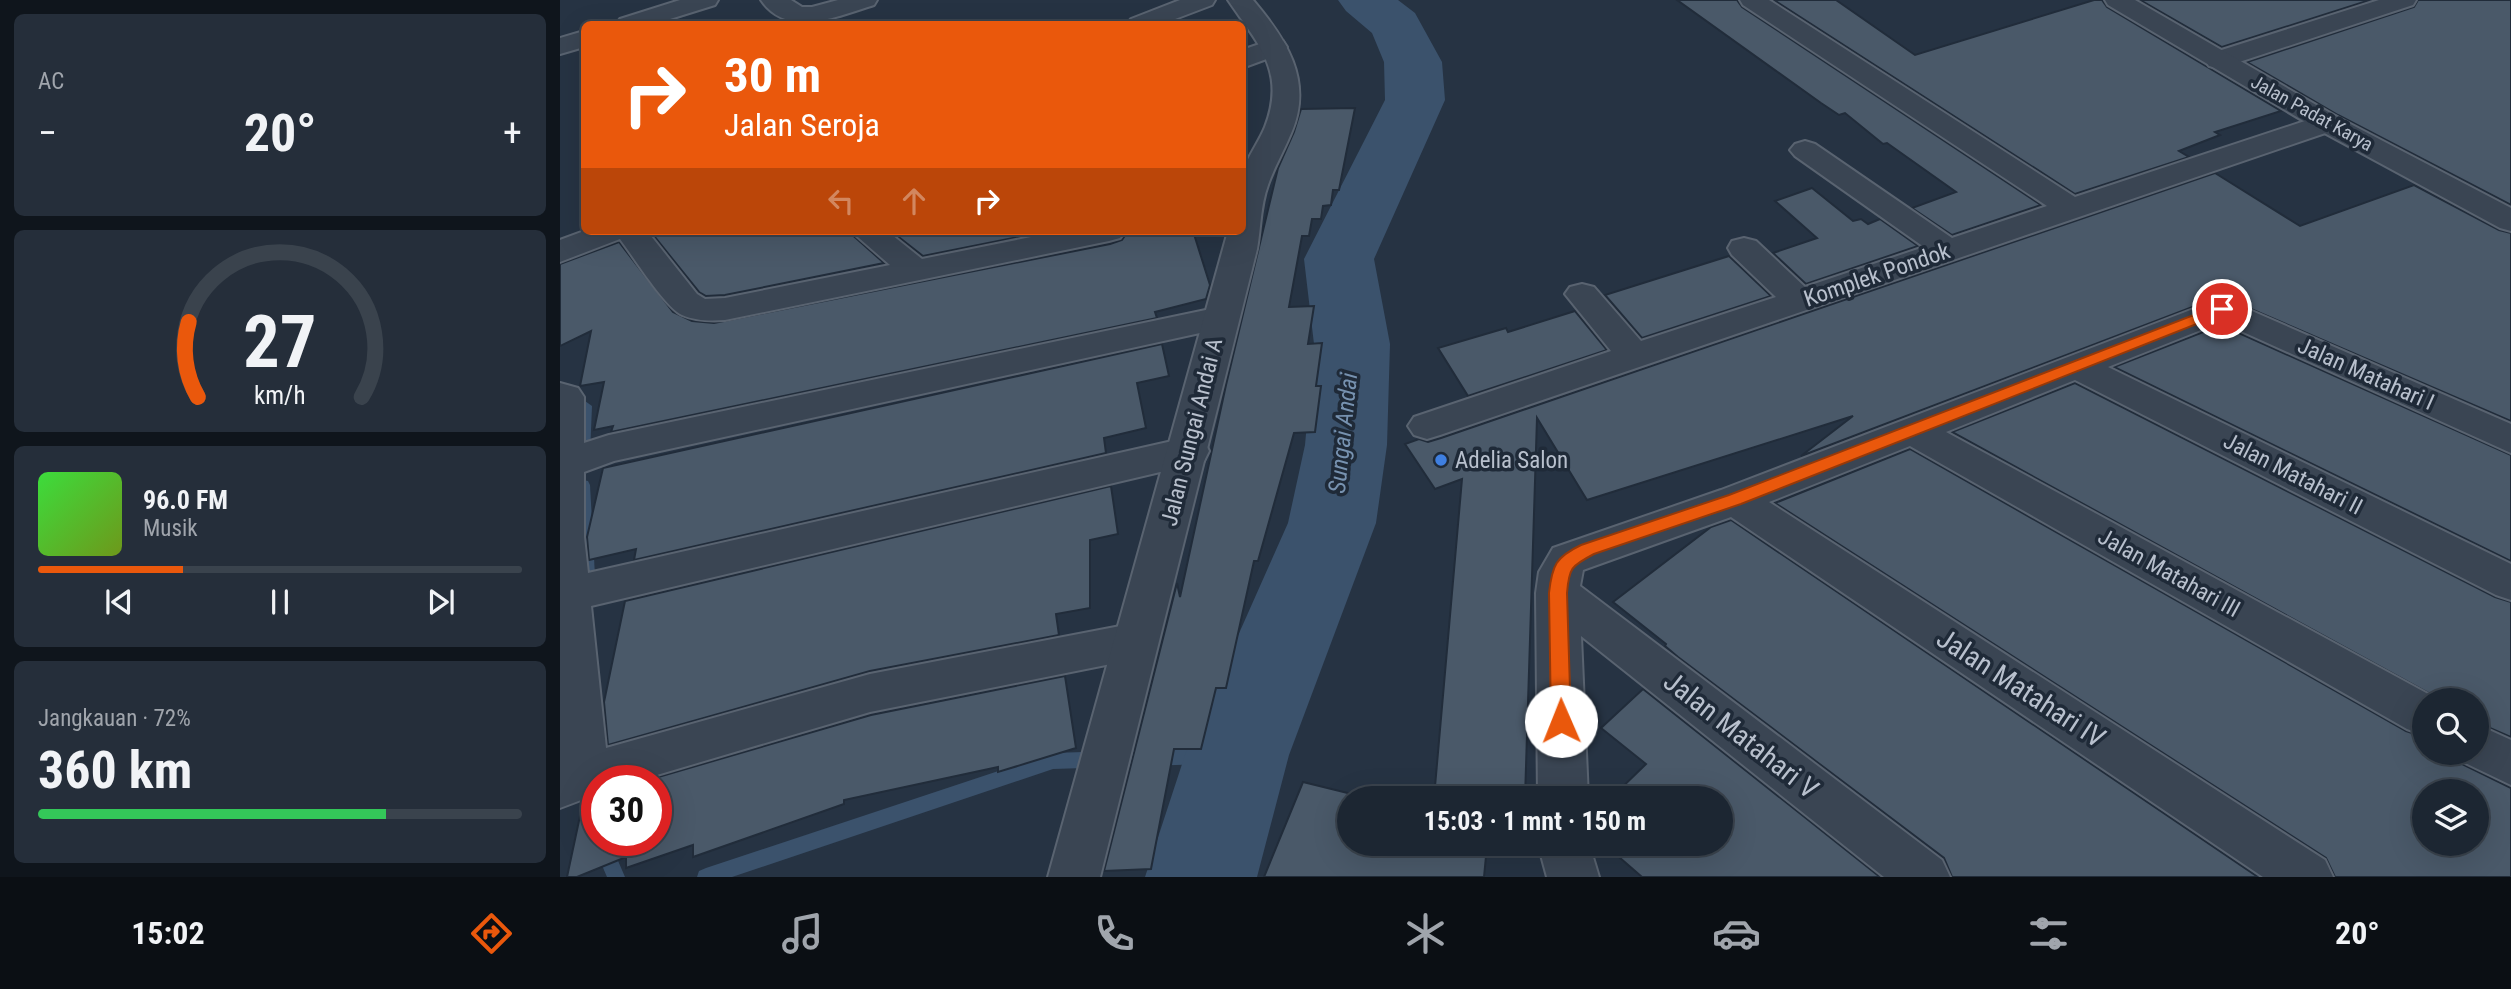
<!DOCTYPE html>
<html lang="id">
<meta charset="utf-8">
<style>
:root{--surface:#1c2632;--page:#252e3a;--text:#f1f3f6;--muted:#a0a5ac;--line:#3a434d;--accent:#ea580c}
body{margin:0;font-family:"Roboto Condensed",sans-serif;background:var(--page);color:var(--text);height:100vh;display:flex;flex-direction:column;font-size:26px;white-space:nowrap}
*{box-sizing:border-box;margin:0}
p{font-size:23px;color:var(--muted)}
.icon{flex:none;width:38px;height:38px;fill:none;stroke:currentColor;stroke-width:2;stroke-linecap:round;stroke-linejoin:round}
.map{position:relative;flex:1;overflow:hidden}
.panel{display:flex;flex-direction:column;gap:14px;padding:14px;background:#0f151c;width:560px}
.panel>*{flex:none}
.guide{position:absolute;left:21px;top:21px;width:665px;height:214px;border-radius:10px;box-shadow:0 7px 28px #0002,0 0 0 2px var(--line);background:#ea580c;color:#fff;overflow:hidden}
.tools{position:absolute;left:1852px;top:688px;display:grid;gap:14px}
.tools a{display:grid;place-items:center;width:77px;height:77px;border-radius:50%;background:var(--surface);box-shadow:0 7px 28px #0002,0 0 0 2px var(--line);font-size:35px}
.speed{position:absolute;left:21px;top:765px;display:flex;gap:14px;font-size:35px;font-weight:700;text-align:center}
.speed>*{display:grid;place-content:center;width:91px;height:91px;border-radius:50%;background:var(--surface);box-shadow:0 7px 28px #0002,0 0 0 2px var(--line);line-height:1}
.speed .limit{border:10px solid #d22;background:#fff;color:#111}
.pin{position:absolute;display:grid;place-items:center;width:60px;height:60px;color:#fff;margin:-30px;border:4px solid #fff;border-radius:50%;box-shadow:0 2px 7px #0007}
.me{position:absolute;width:77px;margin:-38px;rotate:359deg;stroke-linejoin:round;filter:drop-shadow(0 0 5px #0008)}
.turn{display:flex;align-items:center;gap:24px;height:147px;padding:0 28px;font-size:32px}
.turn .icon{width:91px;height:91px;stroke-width:2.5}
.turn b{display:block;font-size:49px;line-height:60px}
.lanes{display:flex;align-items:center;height:66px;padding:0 28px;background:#0003;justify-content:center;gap:35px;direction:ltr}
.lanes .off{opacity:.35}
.big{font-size:52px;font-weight:700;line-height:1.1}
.panel .widget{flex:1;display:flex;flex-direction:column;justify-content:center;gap:10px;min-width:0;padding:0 24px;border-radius:10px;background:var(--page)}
.panel .dial{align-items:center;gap:0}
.dial svg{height:182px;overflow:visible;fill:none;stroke:var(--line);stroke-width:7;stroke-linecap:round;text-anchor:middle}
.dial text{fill:var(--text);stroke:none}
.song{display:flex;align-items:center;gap:21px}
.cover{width:84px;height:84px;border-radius:10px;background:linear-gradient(135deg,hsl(120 70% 55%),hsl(80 70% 35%))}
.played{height:7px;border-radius:4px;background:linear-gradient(90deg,var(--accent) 30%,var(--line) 30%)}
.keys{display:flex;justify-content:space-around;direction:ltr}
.heat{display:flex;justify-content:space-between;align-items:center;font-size:38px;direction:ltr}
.charge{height:10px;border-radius:5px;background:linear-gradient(90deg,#34c759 72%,var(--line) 0)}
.trip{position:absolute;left:777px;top:786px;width:396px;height:70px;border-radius:35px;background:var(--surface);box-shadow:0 7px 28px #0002,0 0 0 2px var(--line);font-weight:700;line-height:70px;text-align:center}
.menu{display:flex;height:112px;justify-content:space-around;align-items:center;background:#0b0f14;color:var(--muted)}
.menu .icon{width:49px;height:49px}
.menu .current{color:var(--accent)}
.menu b{font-size:32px;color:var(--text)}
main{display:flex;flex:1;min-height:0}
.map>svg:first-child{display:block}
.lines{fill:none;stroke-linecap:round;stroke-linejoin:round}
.stream{fill:#3b526c;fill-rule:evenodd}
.river{fill:#3b526c;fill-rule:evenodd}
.building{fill:#4a5969;stroke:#212c3a;stroke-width:2;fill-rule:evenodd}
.minor-casing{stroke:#596370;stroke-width:4}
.tertiary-casing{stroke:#596370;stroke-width:4}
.minor{fill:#3a4553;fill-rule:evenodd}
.tertiary{fill:#3a4553;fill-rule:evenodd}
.route{fill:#ea580c;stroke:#983908;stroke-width:2}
.shop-dot{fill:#3f7fe0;stroke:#1f2a38;stroke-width:2.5}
.labels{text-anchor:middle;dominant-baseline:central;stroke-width:7;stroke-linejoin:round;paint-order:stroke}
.far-street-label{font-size:19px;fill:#b8c0cd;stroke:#1f2a38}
.street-label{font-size:23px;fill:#b8c0cd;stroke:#1f2a38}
.poi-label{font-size:23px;fill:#b8c0cd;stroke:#1f2a38;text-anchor:start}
.water-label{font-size:24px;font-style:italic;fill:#7792b0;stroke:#1f2a38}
.near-street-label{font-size:28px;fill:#b8c0cd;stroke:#1f2a38}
</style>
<main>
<section class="panel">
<div class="widget"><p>AC</p>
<div class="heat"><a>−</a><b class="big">20°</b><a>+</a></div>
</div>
<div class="widget dial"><svg viewBox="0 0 100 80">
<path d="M14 69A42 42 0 1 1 86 69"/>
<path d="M14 69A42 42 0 0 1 10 36" stroke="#ea580c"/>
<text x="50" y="56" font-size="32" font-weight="700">27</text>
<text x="50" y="72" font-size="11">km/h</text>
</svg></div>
<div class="widget">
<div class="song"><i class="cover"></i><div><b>96.0 FM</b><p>Musik</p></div></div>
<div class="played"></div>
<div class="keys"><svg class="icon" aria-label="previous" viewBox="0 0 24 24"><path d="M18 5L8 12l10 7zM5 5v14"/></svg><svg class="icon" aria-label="pause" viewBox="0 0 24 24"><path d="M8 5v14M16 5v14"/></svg><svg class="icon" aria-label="next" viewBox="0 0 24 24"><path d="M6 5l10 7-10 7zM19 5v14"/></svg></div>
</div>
<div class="widget"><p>Jangkauan · 72%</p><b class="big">360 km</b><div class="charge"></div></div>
</section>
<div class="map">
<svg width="1951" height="877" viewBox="0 0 1951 877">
<rect width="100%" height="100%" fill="#263343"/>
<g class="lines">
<!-- stream -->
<g class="stream">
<polygon points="25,401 32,406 30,454 23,459 16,454 18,406"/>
<polygon points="23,480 28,481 30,485 35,576 32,580 27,582 22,580 19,576 16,485 18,481"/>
<polygon points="677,747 683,750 686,755 683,760 677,763 493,769 172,877 137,877 139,871 146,868 493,753"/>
<polygon points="37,840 55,840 56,856 65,877 47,877 38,856"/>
</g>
<!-- river -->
<polygon class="river" points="778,0 838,0 855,13 882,62 885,100 814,259 830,344 827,445 816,523 729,755 697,877 585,877 625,755 728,523 745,445 754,344 744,259 825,100 824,62 812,33 786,11"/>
</g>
<!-- building -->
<g class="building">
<polygon points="1117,0 1177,0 1182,7 1481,205 1392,235 1352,208 1396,192 1327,143 1323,144 1285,113 1279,115 1261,103"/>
<polygon points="1214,0 1276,0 1355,55 1534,0 1542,0 1547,7 1721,111 1655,132 1660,135 1619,151 1629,157 1515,194"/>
<polygon points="1580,0 1810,0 1662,47"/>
<polygon points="1858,0 1951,0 1951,205 1778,115 1687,62 1854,7"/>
<polygon points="795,108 779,190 773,190 771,205 763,206 761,219 752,219 749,236 742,236 729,307 754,306 748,344 762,343 756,386 761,386 755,432 734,433 698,561 694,561 666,688 656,688 641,749 614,749 591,869 544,871 617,583 620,597 666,385 718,168 734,132 741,109"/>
<polygon points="1655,173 1740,226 1854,185 1939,230 1951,233 1951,421 1661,296 1241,456 1293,416 1027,500 977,418 965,798 874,798 902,479 875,489 845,444 859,439 868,442 881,438"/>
<polygon points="1252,188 1293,221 1301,219 1308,224 1320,219 1358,246 1246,284 1213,253 1257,238 1215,201"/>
<polygon points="90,231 288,231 324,263 165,295 146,296 139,292"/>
<polygon points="331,231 488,231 363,256"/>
<polygon points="568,231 633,231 650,285 646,299 595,312 597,318 51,432 53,426 34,430 44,382 20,386 31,331 0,346 0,264 59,242 113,312 132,321 154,323 550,244 562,240"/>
<polygon points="1169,256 1211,296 1082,338 1045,295"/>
<polygon points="1015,311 1047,350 908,396 878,348 946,328 948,332"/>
<polygon points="1661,325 1951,455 1951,561 1554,367"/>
<polygon points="602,344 609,376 577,383 586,428 544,438 546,453 74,560 76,549 29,560 27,537 43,468"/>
<polygon points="1515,383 1935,597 1951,602 1951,737 1916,722 1916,700 1881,700 1392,432"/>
<path d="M1350 449 1846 731 1864 737V752H1894L1898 762 1951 788V877H1775L1766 858 1215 503ZM1864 791H1916V844H1864Z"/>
<polygon points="551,486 558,534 530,540 530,608 496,614 499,635 310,671 48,745 44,702 65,601"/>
<polygon points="1171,520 1698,877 1392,877 1384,858 1118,657 1105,646 1106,644 1053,602 1151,527"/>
<polygon points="505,676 516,748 438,772 438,767 284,800 284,804 133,857 133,845 66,868 66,857 17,877 7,877 23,802 37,797 37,840 96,840 96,780 88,780 311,715"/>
<polygon points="1083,689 1320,877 1082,877 1044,844 1160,844 1160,798 1051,798 1086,764 1041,728"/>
<polygon points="743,782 808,798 789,798 789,844 964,844 964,847 927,846 924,877 704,877"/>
</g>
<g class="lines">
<defs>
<g id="minor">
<polygon points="120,0 158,0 155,5 94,24 56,24 60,19"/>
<path d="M201 0H231L242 7H252L278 0H317L314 5C279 16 227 39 201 0Z"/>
<polygon points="620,0 655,0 652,5 602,24 567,24 571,19"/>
<polygon points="1180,0 1209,0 1515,197 1757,117 1767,114 1777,117 1781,123 1777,129 880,435 867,439 854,435 848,426 854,417 1051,351 1005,294 1010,287 1022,284 1034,287 1081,341 1216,297 1172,255 1168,248 1172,241 1184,238 1196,241 1245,287 1364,247 1235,156 1230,150 1235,144 1245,141 1255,144 1392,238 1487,206 1183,5"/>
<polygon points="1819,0 1856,0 1853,5 1667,66 1658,68 1649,66 1645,60 1649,54"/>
<polygon points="24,31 24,47 0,54 0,38"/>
<polygon points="714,39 723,41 727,47 723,53 682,68 682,50"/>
<path d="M24 231H87L137 294 145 299 165 298 330 265 291 231H327L362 259 501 231H565L560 238 549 241 165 320C150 321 136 321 122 315 105 307 73 256 60 239L0 262V240Z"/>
<polygon points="1662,298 1951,424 1951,453 1661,322 1548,367 1951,564 1951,600 1936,595 1515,380 1386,432 1879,700 1864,700 1864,735 1847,729 1350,446 1209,502 1765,860 1773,877 1703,877 1171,517 1023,570 1020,586 1382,860 1390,877 1324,877 1021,636 1028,798 978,798 976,593 979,572 993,548 1161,490"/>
<polygon points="660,307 672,310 677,318 672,326 54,461 24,472 24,537 28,573 630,437 644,441 649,451 644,461 630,465 31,606 46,748 310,674 576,623 592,628 598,641 592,654 576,659 310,712 80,780 37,780 37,794 0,808 0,383 18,388 24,397 24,443 49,435"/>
<polygon points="1916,724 1951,740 1951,785 1899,760 1896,752 1916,752"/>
<polygon points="978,844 1029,844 1039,877 987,877"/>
</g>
<g id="tertiary">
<path d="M668 0H693C726 39 753 80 732 131 725 149 714 167 708 185 700 206 701 228 697 249L540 877H488L668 231H682C682 213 678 188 683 171 688 156 699 142 705 127 727 71 697 43 668 0Z"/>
<polygon points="1545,0 1575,0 1777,117 1951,208 1951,231 1940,228 1757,129 1548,5"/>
</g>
</defs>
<!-- minor casing -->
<use href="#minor" class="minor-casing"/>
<!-- tertiary casing -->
<use href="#tertiary" class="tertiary-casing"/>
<!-- minor -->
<use href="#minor" class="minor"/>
<!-- tertiary -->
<use href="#tertiary" class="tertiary"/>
</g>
<!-- route -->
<path class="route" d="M1662 304 1667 305V312L1181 504 1034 554C1011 566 1009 568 1007 593L1011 721 1008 727 1001 730 994 727 991 721 989 593C992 565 996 557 1021 545L1169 495Z"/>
<!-- markers -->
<circle class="shop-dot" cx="881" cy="460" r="7"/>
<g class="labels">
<!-- far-street labels -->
<g class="far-street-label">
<text transform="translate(1752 113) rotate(29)">Jalan Padat Karya</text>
</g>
<!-- street labels -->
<g class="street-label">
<text transform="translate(1317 275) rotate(-19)">Komplek Pondok</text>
<text transform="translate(1806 374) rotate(24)">Jalan Matahari I</text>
<text transform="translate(632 432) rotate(-76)">Jalan Sungai Andai A</text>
<text transform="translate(1733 474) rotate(27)">Jalan Matahari II</text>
<text transform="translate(1609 573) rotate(29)">Jalan Matahari III</text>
</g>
<!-- poi labels -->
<g class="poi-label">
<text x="895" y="460">Adelia Salon</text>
</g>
<!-- water labels -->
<g class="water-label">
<text transform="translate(783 433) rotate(-84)">Sungai Andai</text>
</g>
<!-- near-street labels -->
<g class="near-street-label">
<text transform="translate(1461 688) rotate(33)">Jalan Matahari IV</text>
<text transform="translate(1181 735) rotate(38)">Jalan Matahari V</text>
</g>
</g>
</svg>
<div class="tools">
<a><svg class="icon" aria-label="search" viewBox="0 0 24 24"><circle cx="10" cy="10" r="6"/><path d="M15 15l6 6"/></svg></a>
<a><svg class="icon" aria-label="layers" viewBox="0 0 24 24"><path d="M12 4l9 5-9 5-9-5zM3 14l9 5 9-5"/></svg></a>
</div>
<div class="speed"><div class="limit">30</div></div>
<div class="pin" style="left:1662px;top:309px;background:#d93025"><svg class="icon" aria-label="arrive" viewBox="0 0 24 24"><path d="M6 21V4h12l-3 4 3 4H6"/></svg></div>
<svg class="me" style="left:1001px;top:721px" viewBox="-20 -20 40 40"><circle r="19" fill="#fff"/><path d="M0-13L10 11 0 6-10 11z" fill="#ea580c"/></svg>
<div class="trip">15:03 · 1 mnt · 150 m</div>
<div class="guide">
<div class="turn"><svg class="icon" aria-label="right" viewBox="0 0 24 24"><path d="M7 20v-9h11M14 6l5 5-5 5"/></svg><div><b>30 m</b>Jalan Seroja</div></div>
<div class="lanes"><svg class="icon off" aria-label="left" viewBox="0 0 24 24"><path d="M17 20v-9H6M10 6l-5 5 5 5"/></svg><svg class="icon off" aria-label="ahead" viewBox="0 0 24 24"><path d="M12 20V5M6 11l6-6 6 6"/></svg><svg class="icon" aria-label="right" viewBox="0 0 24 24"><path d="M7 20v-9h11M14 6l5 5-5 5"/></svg></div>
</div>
</div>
</main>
<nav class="menu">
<b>15:02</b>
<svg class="icon current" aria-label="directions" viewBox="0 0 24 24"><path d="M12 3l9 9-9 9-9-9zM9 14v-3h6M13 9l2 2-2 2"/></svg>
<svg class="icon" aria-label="music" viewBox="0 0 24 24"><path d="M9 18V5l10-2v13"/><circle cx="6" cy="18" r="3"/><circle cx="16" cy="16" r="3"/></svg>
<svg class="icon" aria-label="phone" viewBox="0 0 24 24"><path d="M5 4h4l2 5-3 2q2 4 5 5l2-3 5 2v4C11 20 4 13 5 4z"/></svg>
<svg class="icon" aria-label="climate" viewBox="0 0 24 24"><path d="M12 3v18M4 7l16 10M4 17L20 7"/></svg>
<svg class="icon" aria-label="car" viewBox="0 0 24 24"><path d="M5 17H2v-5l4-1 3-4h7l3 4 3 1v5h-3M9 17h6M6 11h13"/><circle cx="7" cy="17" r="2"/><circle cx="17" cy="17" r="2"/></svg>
<svg class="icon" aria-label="filters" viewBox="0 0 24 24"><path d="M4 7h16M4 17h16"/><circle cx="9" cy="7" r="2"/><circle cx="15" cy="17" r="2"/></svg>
<b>20°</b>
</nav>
